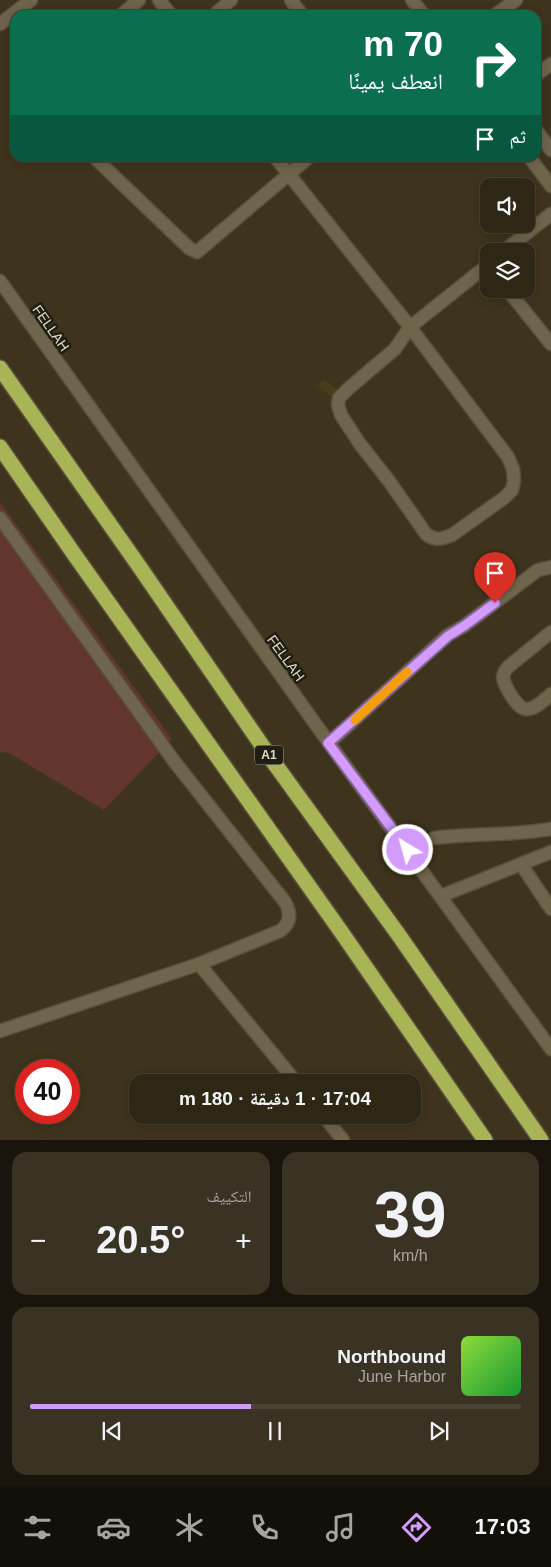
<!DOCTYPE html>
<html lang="ar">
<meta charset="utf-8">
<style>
:root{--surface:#2e2716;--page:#3a3323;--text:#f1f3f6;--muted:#a7a5a1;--line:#494435;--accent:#d39cfc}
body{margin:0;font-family:Helvetica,"Noto Naskh Arabic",sans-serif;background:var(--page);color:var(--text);direction:rtl;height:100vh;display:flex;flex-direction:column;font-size:19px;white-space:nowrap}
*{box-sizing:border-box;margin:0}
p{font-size:16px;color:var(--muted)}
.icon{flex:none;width:28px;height:28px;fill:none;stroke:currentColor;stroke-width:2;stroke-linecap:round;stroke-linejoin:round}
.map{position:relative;height:1140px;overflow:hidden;direction:ltr}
.side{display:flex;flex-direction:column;gap:12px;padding:12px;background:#19150c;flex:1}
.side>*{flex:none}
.banner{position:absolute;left:10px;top:10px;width:531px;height:152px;border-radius:15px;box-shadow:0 2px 12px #0003,0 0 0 1px var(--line);direction:rtl;background:#0b6e4f;color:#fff;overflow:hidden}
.tools{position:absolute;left:480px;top:178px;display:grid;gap:10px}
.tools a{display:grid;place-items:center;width:55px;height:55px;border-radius:10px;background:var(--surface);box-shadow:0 2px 12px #0003,0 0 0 1px var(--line);font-size:25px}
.speed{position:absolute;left:15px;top:1059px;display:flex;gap:10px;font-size:25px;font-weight:700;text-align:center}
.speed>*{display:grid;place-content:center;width:65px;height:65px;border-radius:50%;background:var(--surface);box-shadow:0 2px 12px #0003,0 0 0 1px var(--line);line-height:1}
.speed .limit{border:8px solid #d22;background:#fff;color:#111}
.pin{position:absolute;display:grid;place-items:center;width:42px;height:42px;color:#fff;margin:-51px -21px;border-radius:50% 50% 50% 0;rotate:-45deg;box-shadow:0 0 5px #0007}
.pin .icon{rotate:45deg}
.me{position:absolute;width:55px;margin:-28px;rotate:323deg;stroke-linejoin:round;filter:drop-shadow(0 0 4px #0008)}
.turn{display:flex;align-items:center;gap:18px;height:105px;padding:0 15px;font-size:22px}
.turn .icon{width:65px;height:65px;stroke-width:2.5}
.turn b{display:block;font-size:35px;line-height:42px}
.then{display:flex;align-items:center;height:48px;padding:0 15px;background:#0003;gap:10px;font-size:19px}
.big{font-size:38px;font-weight:800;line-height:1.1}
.side .tile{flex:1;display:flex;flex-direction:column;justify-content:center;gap:8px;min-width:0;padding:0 18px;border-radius:15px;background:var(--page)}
.side .dial{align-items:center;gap:0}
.dial b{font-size:65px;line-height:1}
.song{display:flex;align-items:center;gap:15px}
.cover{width:60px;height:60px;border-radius:8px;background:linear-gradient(135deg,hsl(90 70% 55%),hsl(130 70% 35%))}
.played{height:5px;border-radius:2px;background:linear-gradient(90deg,var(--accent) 45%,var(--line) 45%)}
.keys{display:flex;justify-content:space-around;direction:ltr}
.heat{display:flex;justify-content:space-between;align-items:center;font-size:28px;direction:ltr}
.side .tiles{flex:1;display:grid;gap:12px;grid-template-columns:1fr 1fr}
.tile:last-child{grid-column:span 2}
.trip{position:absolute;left:129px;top:1074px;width:292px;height:50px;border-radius:15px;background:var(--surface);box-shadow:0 2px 12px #0003,0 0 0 1px var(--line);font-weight:800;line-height:50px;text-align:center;direction:rtl}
.menu{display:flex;height:80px;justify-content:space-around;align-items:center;background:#121009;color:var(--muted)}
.menu .icon{width:35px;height:35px}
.menu .current{color:var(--accent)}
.menu b{font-size:22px;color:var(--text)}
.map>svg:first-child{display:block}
.built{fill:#483c1d}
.green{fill:#62362d}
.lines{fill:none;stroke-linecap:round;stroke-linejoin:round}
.minor-casing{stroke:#5a513d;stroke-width:15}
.highway-casing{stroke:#5a513d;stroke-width:18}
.minor{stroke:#6f654c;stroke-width:12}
.highway{stroke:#a8b456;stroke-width:15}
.route-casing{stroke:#8965a4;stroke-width:12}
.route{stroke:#d39cfc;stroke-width:9}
.slow{stroke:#f59e0b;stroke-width:9}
.labels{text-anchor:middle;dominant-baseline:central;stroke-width:5;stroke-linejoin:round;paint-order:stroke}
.shield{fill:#211d12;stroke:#a7a295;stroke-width:1}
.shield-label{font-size:12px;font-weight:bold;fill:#e1dbcd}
.street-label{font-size:14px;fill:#e1dbcd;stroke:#211d12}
</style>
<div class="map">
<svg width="551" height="1140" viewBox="0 0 551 1140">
<rect width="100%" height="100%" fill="#3e341d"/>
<!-- built -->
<polygon class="built" points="324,379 337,389 331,397 318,386"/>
<!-- green -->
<polygon class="green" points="0,502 172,739 104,810 9,753 0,752"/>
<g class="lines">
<defs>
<g id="minor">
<polyline points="159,0 171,15"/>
<polyline points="291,0 302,15"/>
<polyline points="412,0 424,15"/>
<polyline points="121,15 139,0"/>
<polyline points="214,15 231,0"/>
<polyline points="495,15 516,0"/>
<polyline points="0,24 31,0"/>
<polyline points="536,75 551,64"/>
<polyline points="536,130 551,150"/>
<polyline points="95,158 189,248 197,252 308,158"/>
<path d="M276 158 410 327 508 457 513 469 514 481 512 490 504 498 452 535C442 539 435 541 426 534L389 481 360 444 341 415 338 405 339 398 349 388 395 349 410 327 489 264"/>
<polyline points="530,158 551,186"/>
<polyline points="504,251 551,214"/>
<polyline points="0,281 329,743 551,1049"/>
<polyline points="507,289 551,344"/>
<path d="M0 518 174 761 285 902C291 913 291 923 280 931L199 964 0 1031"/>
<path d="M551 632 508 667 505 671 503 677C504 685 517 709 526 709 535 710 545 699 551 694"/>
<polyline points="329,743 448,635 464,626 538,570 551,567"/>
<path d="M434 838C473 833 512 836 551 829"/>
<polyline points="521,864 551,909"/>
<polyline points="441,896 551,852"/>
<polyline points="199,964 296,1082"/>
<polyline points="323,1115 343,1140"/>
</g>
<g id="highway">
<polyline points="0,368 139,566 272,760 398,934 541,1140"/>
<polyline points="0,447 74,554 342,933 485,1140"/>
</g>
</defs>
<!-- minor casing -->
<use href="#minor" class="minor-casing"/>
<!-- highway casing -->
<use href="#highway" class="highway-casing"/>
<!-- minor -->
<use href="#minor" class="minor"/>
<!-- highway -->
<use href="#highway" class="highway"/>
</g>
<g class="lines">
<defs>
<polyline id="route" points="408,850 328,743 448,636 464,626 495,603"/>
</defs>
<!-- route casing -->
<use href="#route" class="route-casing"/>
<!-- route -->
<use href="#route" class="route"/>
<!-- slow -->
<polyline class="slow" points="355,720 407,672"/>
</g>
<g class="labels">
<!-- shield labels -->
<rect class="shield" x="255" y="745.5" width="28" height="19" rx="4"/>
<g class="shield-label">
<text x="269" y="755">A1</text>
</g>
<!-- street labels -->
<g class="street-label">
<text transform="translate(51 328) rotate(55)">FELLAH</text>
<text transform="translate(286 658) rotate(54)">FELLAH</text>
</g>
</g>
</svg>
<div class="tools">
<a><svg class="icon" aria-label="sound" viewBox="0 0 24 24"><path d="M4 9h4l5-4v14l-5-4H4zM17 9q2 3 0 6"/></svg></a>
<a><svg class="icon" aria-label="layers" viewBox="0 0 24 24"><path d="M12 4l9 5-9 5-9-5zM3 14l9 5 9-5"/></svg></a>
</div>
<div class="speed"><div class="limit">40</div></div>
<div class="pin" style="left:495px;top:603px;background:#d93025"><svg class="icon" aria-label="arrive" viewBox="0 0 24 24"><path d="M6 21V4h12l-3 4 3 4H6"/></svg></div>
<svg class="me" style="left:408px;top:850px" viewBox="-20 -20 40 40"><circle r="17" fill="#d39cfc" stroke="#fff" stroke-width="3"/><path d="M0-11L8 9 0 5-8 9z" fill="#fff"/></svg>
<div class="trip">17:04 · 1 دقيقة · 180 m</div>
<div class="banner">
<div class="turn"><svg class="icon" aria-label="right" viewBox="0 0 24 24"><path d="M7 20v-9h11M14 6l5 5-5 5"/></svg><div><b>70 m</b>انعطف يمينًا</div></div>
<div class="then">ثم<svg class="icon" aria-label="arrive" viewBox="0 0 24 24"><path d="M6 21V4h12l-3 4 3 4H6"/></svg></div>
</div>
</div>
<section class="side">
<div class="tiles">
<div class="tile dial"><b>39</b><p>km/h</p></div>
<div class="tile"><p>التكييف</p>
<div class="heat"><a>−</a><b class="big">20.5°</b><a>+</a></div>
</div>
<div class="tile">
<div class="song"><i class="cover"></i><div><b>Northbound</b><p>June Harbor</p></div></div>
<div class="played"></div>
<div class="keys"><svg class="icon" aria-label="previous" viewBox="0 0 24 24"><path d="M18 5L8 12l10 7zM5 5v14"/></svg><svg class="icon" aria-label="pause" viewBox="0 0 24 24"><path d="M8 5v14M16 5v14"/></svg><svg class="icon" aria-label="next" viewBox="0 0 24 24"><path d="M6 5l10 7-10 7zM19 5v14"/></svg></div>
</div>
</div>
</section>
<nav class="menu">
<b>17:03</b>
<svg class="icon current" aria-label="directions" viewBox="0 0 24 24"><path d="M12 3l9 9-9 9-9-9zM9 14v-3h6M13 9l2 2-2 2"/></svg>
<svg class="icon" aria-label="music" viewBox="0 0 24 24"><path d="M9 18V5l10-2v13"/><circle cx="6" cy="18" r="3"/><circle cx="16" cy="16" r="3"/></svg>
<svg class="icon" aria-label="phone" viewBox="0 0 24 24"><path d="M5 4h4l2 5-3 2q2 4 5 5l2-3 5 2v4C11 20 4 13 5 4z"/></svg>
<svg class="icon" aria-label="climate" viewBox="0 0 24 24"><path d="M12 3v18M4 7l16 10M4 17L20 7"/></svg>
<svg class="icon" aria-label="car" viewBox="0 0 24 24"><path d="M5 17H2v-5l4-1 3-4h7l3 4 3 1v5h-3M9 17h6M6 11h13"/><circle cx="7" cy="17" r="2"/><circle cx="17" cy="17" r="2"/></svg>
<svg class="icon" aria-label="filters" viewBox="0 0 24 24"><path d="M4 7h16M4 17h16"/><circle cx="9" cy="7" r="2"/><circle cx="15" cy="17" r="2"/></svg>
</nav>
